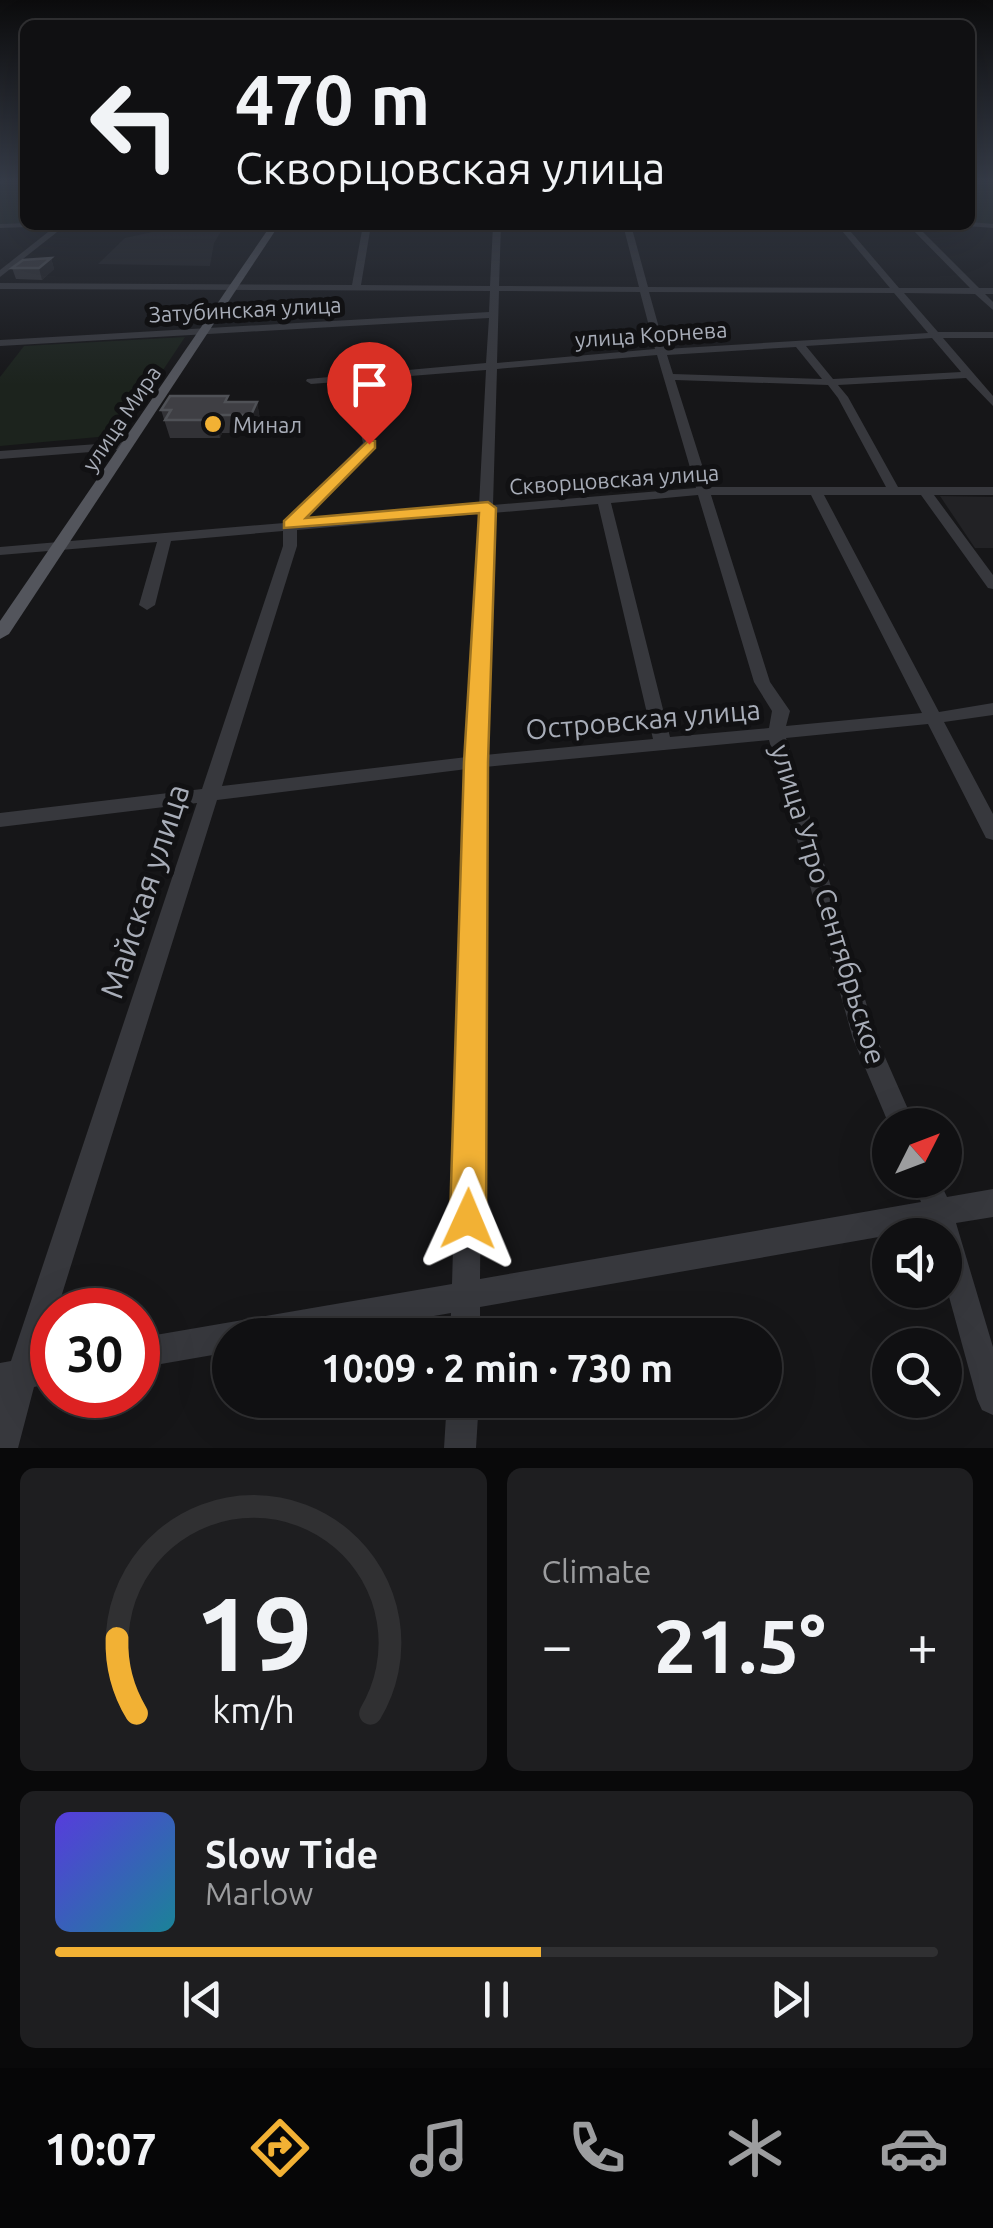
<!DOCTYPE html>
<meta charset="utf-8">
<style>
:root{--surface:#101012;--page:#1e1e20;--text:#f1f3f6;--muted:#9c9d9f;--line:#303032;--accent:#f2b134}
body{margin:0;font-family:Ubuntu,sans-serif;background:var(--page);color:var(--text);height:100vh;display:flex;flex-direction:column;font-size:38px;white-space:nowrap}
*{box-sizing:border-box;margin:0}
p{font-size:32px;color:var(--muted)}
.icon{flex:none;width:55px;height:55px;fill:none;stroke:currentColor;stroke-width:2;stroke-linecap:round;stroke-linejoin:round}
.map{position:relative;height:1448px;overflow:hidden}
.panel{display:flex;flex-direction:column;gap:20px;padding:20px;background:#09090a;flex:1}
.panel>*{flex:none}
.guide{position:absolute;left:20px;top:20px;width:955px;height:210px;border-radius:15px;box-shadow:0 10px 40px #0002,0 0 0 2px var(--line);background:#101012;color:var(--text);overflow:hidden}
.needle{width:65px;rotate:48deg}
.tools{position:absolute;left:872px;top:1108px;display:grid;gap:20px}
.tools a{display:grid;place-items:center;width:90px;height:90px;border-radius:50%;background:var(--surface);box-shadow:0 10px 40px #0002,0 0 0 2px var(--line);font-size:50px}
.speed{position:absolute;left:30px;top:1288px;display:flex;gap:20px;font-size:50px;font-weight:700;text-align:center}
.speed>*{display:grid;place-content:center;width:130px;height:130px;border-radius:50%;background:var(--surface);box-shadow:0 10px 40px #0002,0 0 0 2px var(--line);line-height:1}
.speed .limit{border:15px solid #d22;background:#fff;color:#111}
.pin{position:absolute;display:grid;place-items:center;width:85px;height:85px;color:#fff;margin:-102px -42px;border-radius:50% 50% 50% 0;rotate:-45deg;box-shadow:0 0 10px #0007}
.pin .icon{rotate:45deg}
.me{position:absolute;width:110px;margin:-55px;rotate:1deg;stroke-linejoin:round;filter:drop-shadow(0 0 8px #0008)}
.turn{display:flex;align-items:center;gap:35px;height:210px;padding:0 50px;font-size:45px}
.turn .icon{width:130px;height:130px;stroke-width:2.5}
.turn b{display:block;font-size:70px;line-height:85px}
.big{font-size:75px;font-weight:700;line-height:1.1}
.panel .tile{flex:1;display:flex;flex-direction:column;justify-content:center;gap:15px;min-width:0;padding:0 35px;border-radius:15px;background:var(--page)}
.panel .dial{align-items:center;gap:0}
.dial svg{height:260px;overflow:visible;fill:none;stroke:var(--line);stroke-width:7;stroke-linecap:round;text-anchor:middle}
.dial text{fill:var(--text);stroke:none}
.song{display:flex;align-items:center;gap:30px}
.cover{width:120px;height:120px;border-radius:15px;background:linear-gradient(135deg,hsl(250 70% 55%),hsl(190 70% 35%))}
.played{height:10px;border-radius:5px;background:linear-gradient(90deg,var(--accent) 55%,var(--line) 55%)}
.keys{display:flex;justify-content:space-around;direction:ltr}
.heat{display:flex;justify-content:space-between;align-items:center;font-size:55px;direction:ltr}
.panel .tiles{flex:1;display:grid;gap:20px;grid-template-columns:1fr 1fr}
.tile:last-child{grid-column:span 2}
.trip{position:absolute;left:212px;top:1318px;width:570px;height:100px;border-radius:50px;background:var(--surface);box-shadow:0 10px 40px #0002,0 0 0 2px var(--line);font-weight:700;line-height:100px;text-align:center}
.tab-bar{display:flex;height:160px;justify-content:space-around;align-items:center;background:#060607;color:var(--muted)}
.tab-bar .icon{width:70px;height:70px}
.tab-bar .active{color:var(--accent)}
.tab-bar b{font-size:45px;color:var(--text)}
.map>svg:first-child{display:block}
.built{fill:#222225}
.green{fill:#1c231d}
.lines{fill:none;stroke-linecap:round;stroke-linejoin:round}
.minor{fill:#37383d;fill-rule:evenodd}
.major{fill:#53555c;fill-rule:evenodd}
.wall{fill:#323236}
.shaded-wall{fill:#212124}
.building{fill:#3f3f44;stroke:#4f5156;stroke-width:2.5}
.route{fill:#f2b134;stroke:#9d7322;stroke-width:2.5}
.poi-dot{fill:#f2b134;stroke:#111113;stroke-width:4}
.labels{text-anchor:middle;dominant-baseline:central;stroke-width:10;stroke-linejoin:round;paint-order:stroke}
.far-street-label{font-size:22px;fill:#a8adb8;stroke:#111113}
.far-poi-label{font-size:22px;fill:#a8adb8;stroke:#111113;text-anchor:start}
.street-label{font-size:28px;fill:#a8adb8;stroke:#111113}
.near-street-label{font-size:32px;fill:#a8adb8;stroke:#111113}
</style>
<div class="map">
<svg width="993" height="1448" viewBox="0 0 993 1448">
<rect width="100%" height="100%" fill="#161618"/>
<!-- built -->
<g class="built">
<polygon points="161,225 223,228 214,243 210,266 98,264 125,238 157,231"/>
<polygon points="940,496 993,497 993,548 975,548"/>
</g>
<!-- green -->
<g class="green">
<polygon points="5,182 25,182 25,223 0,224 0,185"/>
<polygon points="970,182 993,182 993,225 970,223"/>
<polygon points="185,337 120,435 0,446 0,377 24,346"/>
</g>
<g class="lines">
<!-- minor -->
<g class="minor">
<polygon points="0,182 3,182 3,183 0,185"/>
<polygon points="970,222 993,224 993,228 967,226"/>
<polygon points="25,223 28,227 0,228 0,224"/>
<polygon points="57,225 66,225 0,277 0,270"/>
<path d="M363 225H371L361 285 490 286 493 225H501L499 286 639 287 623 225H631L648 287 890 288 837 225H845L899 288H970L908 225H916L979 288H993V294H985L993 302V310L975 294 904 293 938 332H993V338H943L993 396V406L966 378 838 385 848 397 898 487H993V495H934L993 575V589L988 588 921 495H824L939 712 993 703V715L944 722 993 814V840L986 838 928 724 786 738 877 1039 915 1125 890 1127 853 1039 769 740 485 767 480 1279 921 1202 912 1180H939L947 1197 993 1189V1217L956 1223 993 1347V1415L982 1410 977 1399 945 1282V1235H932L930 1228 480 1307V1335H450L451 1313 325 1335H230V1352L138 1368V1338L452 1284 467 769 217 800 57 1310H52V1325L43 1354 52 1353V1383L34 1387 18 1448H0V1363L11 1361 197 803 0 827V813L202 789 283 546V531L171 541 155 605 147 610 139 605 157 542 0 555V547L284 523 363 443 349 381 311 384 306 381 307 379 486 363 489 318 0 346V340L489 312 490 291 0 289V283L352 285ZM499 291 640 292 655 349 497 363ZM649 292 894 293 928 333 665 349ZM932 338 961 372 833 379 806 346ZM796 347 822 379 673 374 667 355ZM657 355 696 488 493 505 497 369ZM486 370 479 506 300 521 375 444 360 380ZM675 380 828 385 838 398 886 487H709ZM698 495 754 682 772 711 769 728 670 737 611 503ZM711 495H811L922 713 786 726 790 711 770 682ZM598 504 653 739 485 755 492 513ZM479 514 467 757 222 786 297 546V530Z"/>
<polygon points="126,442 130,443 130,449 0,459 0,451"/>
<polygon points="447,1400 479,1400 476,1448 444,1448"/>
</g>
<!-- major -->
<polygon class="major" points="271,225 279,225 9,634 0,639 0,621"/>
</g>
<!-- wall -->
<g class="wall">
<polygon points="51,258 54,269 42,280 16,279 12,268"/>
<polygon points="230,402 257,402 260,420 254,433 222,433 220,438 170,438 161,410"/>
</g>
<!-- shaded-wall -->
<g class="shaded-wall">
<polygon points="51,258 54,269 42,280 39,268"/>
<polygon points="257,402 260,420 254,433 251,415"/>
<polygon points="219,415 222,433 220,438 216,420"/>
</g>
<!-- building -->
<g class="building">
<polygon points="51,258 39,268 12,268 23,260"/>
<polygon points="170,396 228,396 225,402 257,402 251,415 219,415 216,420 165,420 171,410 161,410"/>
</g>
<!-- sky -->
<linearGradient id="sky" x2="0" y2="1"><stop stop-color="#0c0c0d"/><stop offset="0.47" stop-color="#363c48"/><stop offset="1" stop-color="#363c48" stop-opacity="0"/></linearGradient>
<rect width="993" height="385" fill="url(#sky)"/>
<!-- route -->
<polygon class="route" points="369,440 375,441 375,448 306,518 488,502 496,508 488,762 486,1219 481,1231 468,1237 456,1231 450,1219 464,762 479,513 284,528 284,521"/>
<!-- markers -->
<circle class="poi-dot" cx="213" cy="424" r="10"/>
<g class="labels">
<!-- far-street labels -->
<g class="far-street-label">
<text transform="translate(245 309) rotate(-3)">Затубинская улица</text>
<text transform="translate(651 334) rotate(-4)">улица Корнева</text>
<text transform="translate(121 418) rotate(-56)">улица Мира</text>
<text transform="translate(614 479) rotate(-4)">Скворцовская улица</text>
</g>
<!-- far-poi labels -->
<g class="far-poi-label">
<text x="233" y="424">Минал</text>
</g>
<!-- street labels -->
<g class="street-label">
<text transform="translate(643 719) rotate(-5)">Островская улица</text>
<text transform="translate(829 904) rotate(73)">улица Утро Сентябрьское</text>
</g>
<!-- near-street labels -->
<g class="near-street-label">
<text transform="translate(144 891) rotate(-72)">Майская улица</text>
</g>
</g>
</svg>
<div class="tools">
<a><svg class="needle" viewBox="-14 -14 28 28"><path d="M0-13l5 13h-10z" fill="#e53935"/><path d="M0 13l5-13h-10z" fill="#9c9d9f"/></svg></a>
<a><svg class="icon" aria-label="sound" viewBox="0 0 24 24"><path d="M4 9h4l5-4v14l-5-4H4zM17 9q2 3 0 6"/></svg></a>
<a><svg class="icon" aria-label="search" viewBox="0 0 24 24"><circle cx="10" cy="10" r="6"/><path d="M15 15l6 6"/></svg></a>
</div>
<div class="speed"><div class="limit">30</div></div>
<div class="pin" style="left:369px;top:444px;background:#d93025"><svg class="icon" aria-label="arrive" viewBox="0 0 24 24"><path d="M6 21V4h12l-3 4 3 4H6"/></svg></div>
<svg class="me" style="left:468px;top:1219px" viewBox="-20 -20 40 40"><path d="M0-17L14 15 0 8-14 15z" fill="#f2b134" stroke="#fff" stroke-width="4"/></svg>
<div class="trip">10:09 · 2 min · 730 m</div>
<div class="guide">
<div class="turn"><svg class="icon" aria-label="left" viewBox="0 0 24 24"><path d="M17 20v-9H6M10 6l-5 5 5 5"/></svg><div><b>470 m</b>Скворцовская улица</div></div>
</div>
</div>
<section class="panel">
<div class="tiles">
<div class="tile dial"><svg viewBox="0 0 100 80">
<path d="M14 69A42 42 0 1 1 86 69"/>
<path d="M14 69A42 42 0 0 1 8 46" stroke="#f2b134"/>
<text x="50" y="56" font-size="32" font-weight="700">19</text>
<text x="50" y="72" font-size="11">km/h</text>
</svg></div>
<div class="tile"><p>Climate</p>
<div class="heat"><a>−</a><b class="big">21.5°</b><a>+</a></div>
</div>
<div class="tile">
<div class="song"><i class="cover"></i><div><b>Slow Tide</b><p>Marlow</p></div></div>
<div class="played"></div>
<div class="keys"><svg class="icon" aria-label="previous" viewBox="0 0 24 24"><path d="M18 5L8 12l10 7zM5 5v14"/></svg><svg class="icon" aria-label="pause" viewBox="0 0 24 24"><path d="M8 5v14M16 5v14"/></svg><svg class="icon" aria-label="next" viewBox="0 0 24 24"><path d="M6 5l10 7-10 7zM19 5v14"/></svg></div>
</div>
</div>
</section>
<nav class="tab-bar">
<b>10:07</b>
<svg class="icon active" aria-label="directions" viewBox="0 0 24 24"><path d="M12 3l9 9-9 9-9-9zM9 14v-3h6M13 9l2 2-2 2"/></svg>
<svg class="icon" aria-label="music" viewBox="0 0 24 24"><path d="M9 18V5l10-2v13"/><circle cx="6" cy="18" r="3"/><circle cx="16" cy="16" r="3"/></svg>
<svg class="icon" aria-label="phone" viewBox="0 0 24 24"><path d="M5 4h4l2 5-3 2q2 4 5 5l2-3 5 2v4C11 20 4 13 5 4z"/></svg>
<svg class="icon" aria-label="climate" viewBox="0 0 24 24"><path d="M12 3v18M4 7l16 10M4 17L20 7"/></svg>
<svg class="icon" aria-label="car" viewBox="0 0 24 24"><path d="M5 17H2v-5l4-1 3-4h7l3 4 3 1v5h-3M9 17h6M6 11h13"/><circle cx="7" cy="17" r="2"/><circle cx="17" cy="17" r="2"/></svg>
</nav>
